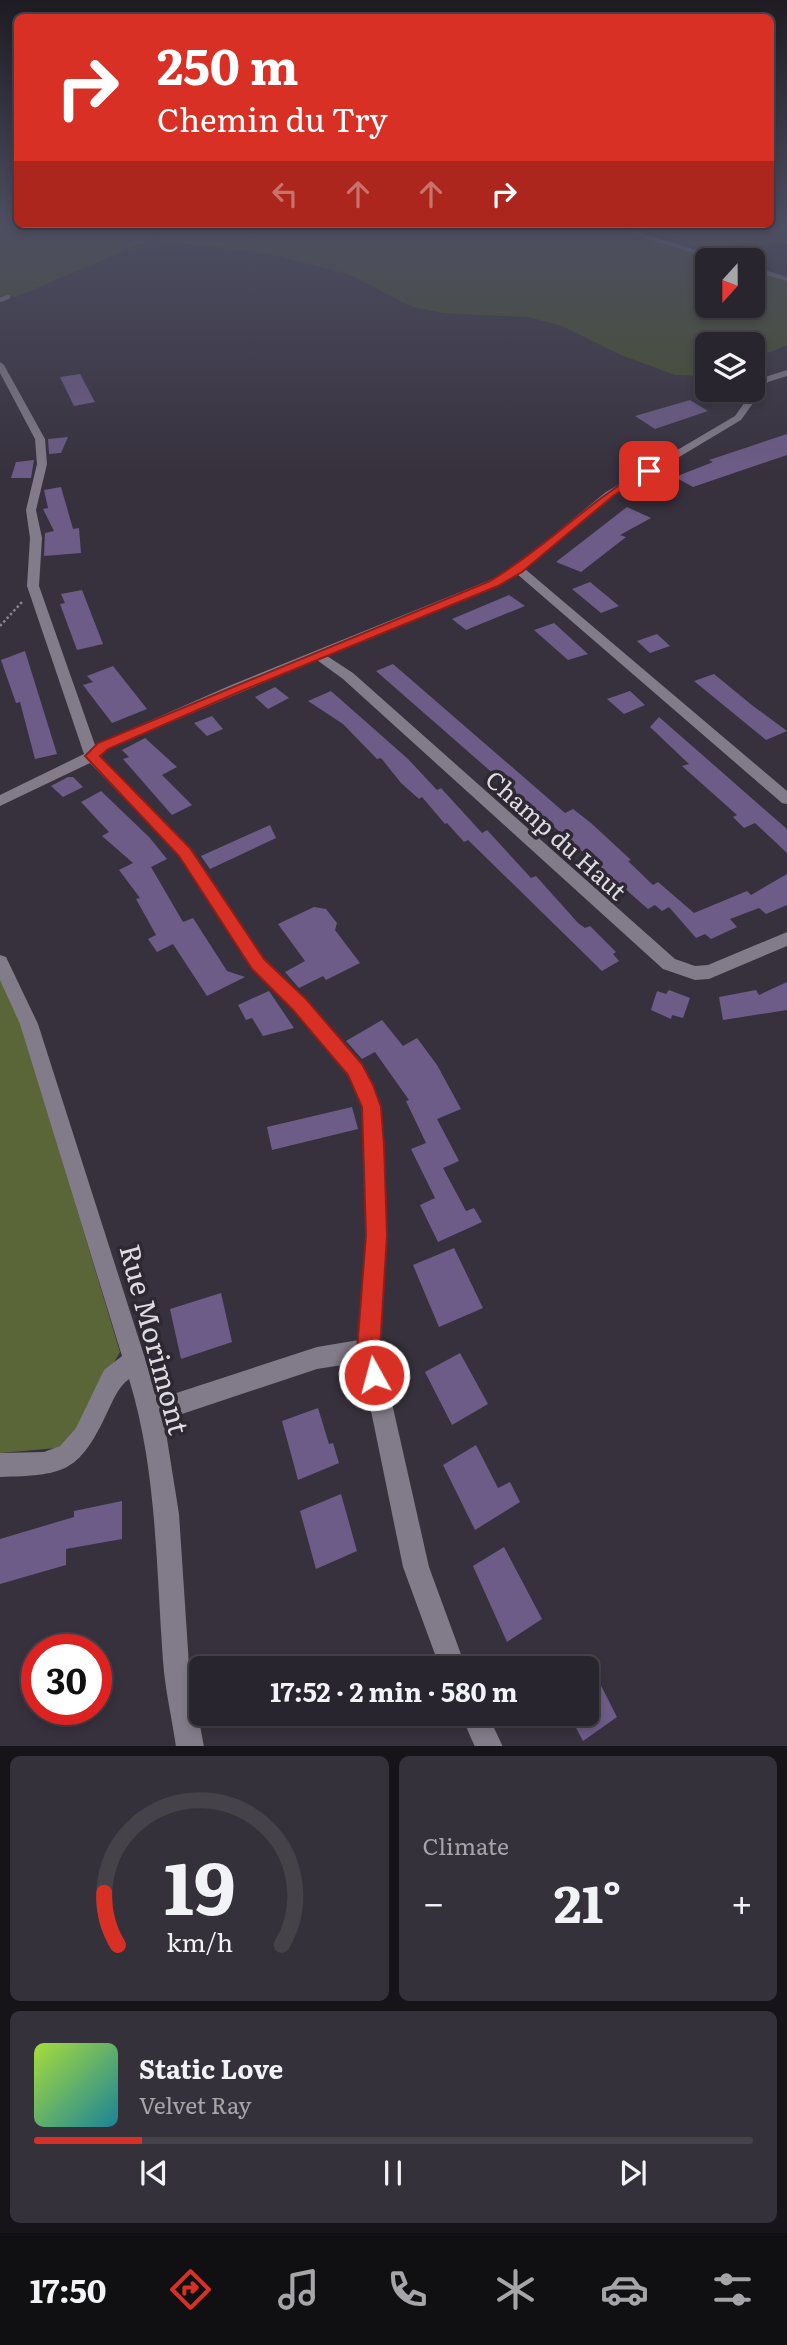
<!DOCTYPE html>
<meta charset="utf-8">
<style>
:root{--surface:#29252e;--page:#35313a;--text:#f1f3f6;--muted:#a5a5aa;--line:#45424a;--accent:#d93025}
body{margin:0;font-family:Literata,serif;background:var(--page);color:var(--text);height:100vh;display:flex;flex-direction:column;font-size:26px;white-space:nowrap}
*{box-sizing:border-box;margin:0}
p{font-size:23px;color:var(--muted)}
.icon{flex:none;width:38px;height:38px;fill:none;stroke:currentColor;stroke-width:2;stroke-linecap:round;stroke-linejoin:round}
.map{position:relative;height:1746px;overflow:hidden}
.sheet{display:flex;flex-direction:column;gap:10px;padding:10px;background:#171419;flex:1}
.sheet>*{flex:none}
.guide{position:absolute;left:14px;top:14px;width:760px;height:214px;border-radius:10px;box-shadow:0 4px 10px #0003,0 0 0 2px var(--line);background:#d93025;color:#fff;overflow:hidden}
.needle{width:46px;rotate:201deg}
.controls{position:absolute;left:695px;top:248px;display:grid;gap:14px}
.controls a{display:grid;place-items:center;width:70px;height:70px;border-radius:10px;background:var(--surface);box-shadow:0 4px 10px #0003,0 0 0 2px var(--line);font-size:35px}
.speed{position:absolute;left:21px;top:1634px;display:flex;gap:14px;font-size:35px;font-weight:700;text-align:center}
.speed>*{display:grid;place-content:center;width:91px;height:91px;border-radius:50%;background:var(--surface);box-shadow:0 4px 10px #0003,0 0 0 2px var(--line);line-height:1}
.speed .limit{border:10px solid #d22;background:#fff;color:#111}
.pin{position:absolute;display:grid;place-items:center;width:60px;height:60px;color:#fff;margin:-30px;border-radius:14px;box-shadow:0 4px 10px #0006}
.me{position:absolute;width:77px;margin:-38px;rotate:353deg;stroke-linejoin:round;filter:drop-shadow(0 0 5px #0008)}
.turn{display:flex;align-items:center;gap:24px;height:147px;padding:0 28px;font-size:32px}
.turn .icon{width:91px;height:91px;stroke-width:2.5}
.turn b{display:block;font-size:49px;line-height:60px}
.lanes{display:flex;align-items:center;height:66px;padding:0 28px;background:#0003;justify-content:center;gap:35px;direction:ltr}
.lanes .off{opacity:.35}
.big{font-size:52px;font-weight:700;line-height:1.1}
.sheet .card{flex:1;display:flex;flex-direction:column;justify-content:center;gap:10px;min-width:0;padding:0 24px;border-radius:10px;background:var(--page)}
.sheet .dial{align-items:center;gap:0}
.dial svg{height:182px;overflow:visible;fill:none;stroke:var(--line);stroke-width:7;stroke-linecap:round;text-anchor:middle}
.dial text{fill:var(--text);stroke:none}
.song{display:flex;align-items:center;gap:21px}
.cover{width:84px;height:84px;border-radius:10px;background:linear-gradient(135deg,hsl(80 70% 55%),hsl(190 70% 35%))}
.played{height:7px;border-radius:4px;background:linear-gradient(90deg,var(--accent) 15%,var(--line) 15%)}
.keys{display:flex;justify-content:space-around;direction:ltr}
.heat{display:flex;justify-content:space-between;align-items:center;font-size:38px;direction:ltr}
.sheet .tiles{flex:1;display:grid;gap:10px;grid-template-columns:1fr 1fr}
.card:last-child{grid-column:span 2}
.trip{position:absolute;left:189px;top:1656px;width:410px;height:70px;border-radius:10px;background:var(--surface);box-shadow:0 4px 10px #0003,0 0 0 2px var(--line);font-weight:700;line-height:70px;text-align:center}
.dock{display:flex;height:112px;justify-content:space-around;align-items:center;background:#100f12;color:var(--muted)}
.dock .icon{width:49px;height:49px}
.dock .on{color:var(--accent)}
.dock b{font-size:32px;color:var(--text)}
.map>svg:first-child{display:block}
.green{fill:#455027}
.forest{fill:#5a6638}
.building{fill:#6d5c87}
.lines{fill:none;stroke-linecap:round;stroke-linejoin:round}
.path-far1{stroke:#8a868f;stroke-width:2;stroke-dasharray:2 2;stroke-linecap:butt}
.path{stroke:#8a868f;stroke-width:2.5;stroke-dasharray:2.5 2.5;stroke-linecap:butt}
.lane{stroke:#827b89;stroke-width:4.5}
.street{fill:#827b89;fill-rule:evenodd}
.route{fill:#d93025;stroke:#8d1f18;stroke-width:2}
.labels{text-anchor:middle;dominant-baseline:central;stroke-width:7;stroke-linejoin:round;paint-order:stroke}
.street-label{font-size:24px;fill:#dedbe2;stroke:#2d2832}
.near-street-label{font-size:28px;fill:#dedbe2;stroke:#2d2832}
</style>
<div class="map">
<svg width="787" height="1747" viewBox="0 0 787 1747">
<rect width="100%" height="100%" fill="#37313d"/>
<!-- green -->
<g class="green">
<polygon points="0,229 620,229 728,261 707,261 707,306 752,306 753,268 787,281 787,345 753,359 752,345 707,345 707,376 675,375 621,355 562,326 528,317 443,313 413,307 348,274 270,254 151,239 16,297 0,296"/>
<polygon points="638,229 784,229 781,234 787,235 787,244 732,244 721,253"/>
</g>
<!-- forest -->
<polygon class="forest" points="0,979 19,1017 120,1352 101,1385 83,1430 57,1448 0,1453"/>
<!-- building -->
<g class="building">
<polygon points="80,374 95,402 74,406 60,377"/>
<polygon points="690,400 708,411 655,429 635,416"/>
<polygon points="787,434 787,455 693,487 675,477 713,462 709,460"/>
<polygon points="68,437 61,453 49,454 48,439"/>
<polygon points="34,460 31,478 11,478 16,462"/>
<polygon points="61,487 73,529 79,528 81,553 44,556 45,533 54,531 43,509 48,508 44,490"/>
<polygon points="627,507 651,518 620,535 626,537 581,572 556,562"/>
<polygon points="590,582 619,606 601,613 572,589"/>
<polygon points="82,590 103,644 77,650 60,604 65,603 61,594"/>
<polygon points="509,595 525,606 466,630 452,619"/>
<polygon points="554,623 588,654 568,660 534,630"/>
<polygon points="657,634 670,646 650,653 637,641"/>
<polygon points="25,651 57,754 35,759 20,702 16,703 1,660"/>
<polygon points="393,664 565,813 573,809 591,823 631,860 628,861 653,885 658,882 694,913 747,891 751,895 787,874 787,905 766,914 759,908 730,919 737,927 711,939 705,934 696,938 669,907 662,911 655,905 648,909 376,671"/>
<polygon points="113,666 147,709 112,723 83,685 93,682 87,676"/>
<polygon points="714,674 753,706 787,731 766,740 694,681"/>
<polygon points="275,687 289,698 268,709 255,697"/>
<polygon points="331,691 408,759 437,790 441,788 482,833 487,830 531,878 536,876 578,923 585,928 590,926 616,952 613,954 619,961 602,971 468,840 464,842 447,823 445,824 422,797 419,799 401,783 381,758 377,759 343,724 308,701"/>
<polygon points="630,691 645,705 624,714 607,699"/>
<polygon points="212,716 223,729 207,736 194,723"/>
<polygon points="659,717 787,829 787,853 755,823 744,828 733,817 737,815 682,766 689,764 650,727"/>
<polygon points="145,738 177,767 162,775 192,805 172,815 123,759 129,757 122,750"/>
<polygon points="68,777 73,777 83,787 63,797 51,786"/>
<polygon points="101,791 149,837 167,859 151,867 183,922 193,918 227,971 245,977 207,996 173,944 157,952 148,939 156,935 136,899 140,898 119,870 133,863 102,836 109,832 81,802"/>
<polygon points="270,825 276,838 210,869 201,856"/>
<polygon points="314,907 326,909 337,923 335,930 360,963 326,980 323,976 299,988 285,972 305,961 278,924"/>
<polygon points="787,982 787,1010 723,1020 719,997 756,990 759,995"/>
<polygon points="669,990 690,998 683,1018 672,1015 671,1019 651,1010 657,991 666,994"/>
<polygon points="269,991 294,1028 263,1036 252,1018 246,1020 238,1005"/>
<polygon points="382,1020 403,1046 417,1038 437,1065 461,1109 437,1119 459,1161 443,1168 466,1211 474,1208 482,1222 438,1242 420,1205 435,1198 411,1149 426,1143 406,1101 409,1100 375,1052 362,1059 346,1041"/>
<polygon points="352,1107 358,1129 272,1150 267,1127"/>
<polygon points="454,1248 483,1308 439,1327 413,1265"/>
<polygon points="221,1293 232,1342 181,1359 170,1309"/>
<polygon points="460,1353 488,1404 452,1425 425,1372"/>
<polygon points="318,1408 329,1444 333,1443 339,1463 298,1480 282,1421"/>
<polygon points="476,1445 498,1488 510,1482 520,1502 475,1530 443,1465"/>
<polygon points="341,1494 357,1551 316,1569 300,1511"/>
<polygon points="122,1501 122,1539 66,1549 66,1565 0,1584 0,1539 74,1517 74,1511"/>
<polygon points="504,1547 542,1619 507,1642 473,1566"/>
<polygon points="586,1656 617,1717 583,1741 568,1713 586,1713"/>
</g>
<g class="lines">
<!-- path-far1 -->
<polyline class="path-far1" points="675,235 683,229"/>
<!-- path -->
<polyline class="path" points="0,626 22,602"/>
<!-- lane -->
<polyline class="lane" points="0,300 8,297"/>
<!-- street -->
<g class="street">
<polygon points="616,229 627,229 732,261 719,261"/>
<polygon points="752,266 787,277 787,281 752,271"/>
<path d="M0 362 4 365 45 439 47 464 36 510 42 538 39 586 95 745 229 686 490 580 514 567 606 492 735 416 762 378 787 370V376L768 382 741 420 614 496 525 569 787 791V804L782 803 517 574 498 586 327 656 353 673 675 959 695 966 708 965 787 932V946L709 979 695 980 663 969 343 679 317 660 108 749 100 756 190 848 264 959 306 999 362 1063 380 1106 387 1235 380 1350 429 1567 466 1668H440L403 1567 361 1362 317 1369 164 1420 179 1514 189 1665 204 1747H176C172 1718 165 1690 163 1661 156 1566 157 1470 129 1379 117 1388 113 1401 106 1415 78 1474 63 1475 0 1477V1453L44 1452 60 1446 76 1428 104 1370 122 1356 20 1024 0 980V955L6 957 38 1024 158 1399 317 1347 359 1340 367 1235 362 1106 348 1074 294 1009 252 969 180 856 90 763 0 806V795L84 754 27 586 30 538 26 510 37 464 35 439 0 373Z"/>
<polygon points="460,1713 487,1713 503,1747 475,1747"/>
</g>
</g>
<!-- sky -->
<linearGradient id="sky" x2="0" y2="1"><stop stop-color="#1e1b22"/><stop offset="0.48" stop-color="#4d4e62"/><stop offset="1" stop-color="#4d4e62" stop-opacity="0"/></linearGradient>
<rect width="787" height="473" fill="url(#sky)"/>
<!-- route -->
<path class="route" d="M645 469 654 471 613 496 522 572 498 586 239 692 108 749 100 756 190 848 264 959 306 999 362 1064 373 1085 381 1107 384 1145 387 1235 380 1350 385 1375 382 1383 374 1386 366 1383 357 1350 366 1235 362 1107 348 1075 293 1010 252 969 179 856 85 756 98 743 490 581C545 548 589 501 645 469Z"/>
<g class="labels">
<!-- street labels -->
<g class="street-label">
<text transform="translate(557 834) rotate(42)">Champ du Haut</text>
</g>
<!-- near-street labels -->
<g class="near-street-label">
<text transform="translate(156 1339) rotate(75)">Rue Morimont</text>
</g>
</g>
</svg>
<div class="controls">
<a><svg class="needle" viewBox="-14 -14 28 28"><path d="M0-13l5 13h-10z" fill="#e53935"/><path d="M0 13l5-13h-10z" fill="#a5a5aa"/></svg></a>
<a><svg class="icon" aria-label="layers" viewBox="0 0 24 24"><path d="M12 4l9 5-9 5-9-5zM3 14l9 5 9-5"/></svg></a>
</div>
<div class="speed"><div class="limit">30</div></div>
<div class="pin" style="left:649px;top:471px;background:#d93025"><svg class="icon" aria-label="arrive" viewBox="0 0 24 24"><path d="M6 21V4h12l-3 4 3 4H6"/></svg></div>
<svg class="me" style="left:374px;top:1375px" viewBox="-20 -20 40 40"><circle r="17" fill="#d93025" stroke="#fff" stroke-width="3"/><path d="M0-11L8 9 0 5-8 9z" fill="#fff"/></svg>
<div class="trip">17:52 · 2 min · 580 m</div>
<div class="guide">
<div class="turn"><svg class="icon" aria-label="right" viewBox="0 0 24 24"><path d="M7 20v-9h11M14 6l5 5-5 5"/></svg><div><b>250 m</b>Chemin du Try</div></div>
<div class="lanes"><svg class="icon off" aria-label="left" viewBox="0 0 24 24"><path d="M17 20v-9H6M10 6l-5 5 5 5"/></svg><svg class="icon off" aria-label="ahead" viewBox="0 0 24 24"><path d="M12 20V5M6 11l6-6 6 6"/></svg><svg class="icon off" aria-label="ahead" viewBox="0 0 24 24"><path d="M12 20V5M6 11l6-6 6 6"/></svg><svg class="icon" aria-label="right" viewBox="0 0 24 24"><path d="M7 20v-9h11M14 6l5 5-5 5"/></svg></div>
</div>
</div>
<section class="sheet">
<div class="tiles">
<div class="card dial"><svg viewBox="0 0 100 80">
<path d="M14 69A42 42 0 1 1 86 69"/>
<path d="M14 69A42 42 0 0 1 8 46" stroke="#d93025"/>
<text x="50" y="56" font-size="32" font-weight="700">19</text>
<text x="50" y="72" font-size="11">km/h</text>
</svg></div>
<div class="card"><p>Climate</p>
<div class="heat"><a>−</a><b class="big">21°</b><a>+</a></div>
</div>
<div class="card">
<div class="song"><i class="cover"></i><div><b>Static Love</b><p>Velvet Ray</p></div></div>
<div class="played"></div>
<div class="keys"><svg class="icon" aria-label="previous" viewBox="0 0 24 24"><path d="M18 5L8 12l10 7zM5 5v14"/></svg><svg class="icon" aria-label="pause" viewBox="0 0 24 24"><path d="M8 5v14M16 5v14"/></svg><svg class="icon" aria-label="next" viewBox="0 0 24 24"><path d="M6 5l10 7-10 7zM19 5v14"/></svg></div>
</div>
</div>
</section>
<nav class="dock">
<b>17:50</b>
<svg class="icon on" aria-label="directions" viewBox="0 0 24 24"><path d="M12 3l9 9-9 9-9-9zM9 14v-3h6M13 9l2 2-2 2"/></svg>
<svg class="icon" aria-label="music" viewBox="0 0 24 24"><path d="M9 18V5l10-2v13"/><circle cx="6" cy="18" r="3"/><circle cx="16" cy="16" r="3"/></svg>
<svg class="icon" aria-label="phone" viewBox="0 0 24 24"><path d="M5 4h4l2 5-3 2q2 4 5 5l2-3 5 2v4C11 20 4 13 5 4z"/></svg>
<svg class="icon" aria-label="climate" viewBox="0 0 24 24"><path d="M12 3v18M4 7l16 10M4 17L20 7"/></svg>
<svg class="icon" aria-label="car" viewBox="0 0 24 24"><path d="M5 17H2v-5l4-1 3-4h7l3 4 3 1v5h-3M9 17h6M6 11h13"/><circle cx="7" cy="17" r="2"/><circle cx="17" cy="17" r="2"/></svg>
<svg class="icon" aria-label="filters" viewBox="0 0 24 24"><path d="M4 7h16M4 17h16"/><circle cx="9" cy="7" r="2"/><circle cx="15" cy="17" r="2"/></svg>
</nav>
